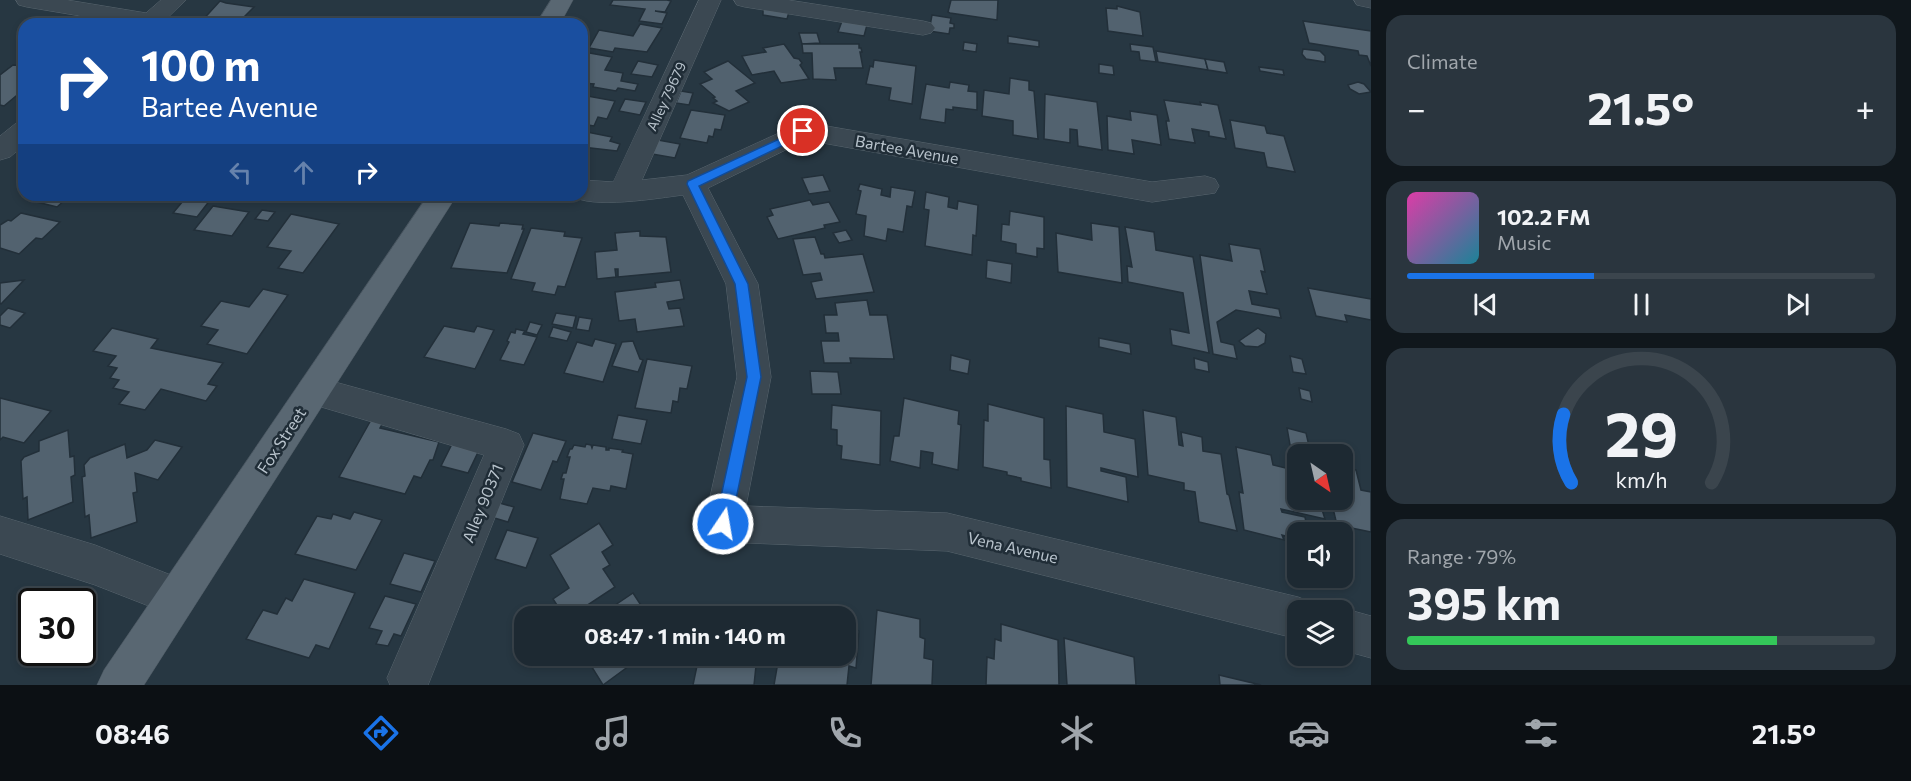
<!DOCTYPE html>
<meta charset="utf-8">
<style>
:root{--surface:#1d2932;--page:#2a353e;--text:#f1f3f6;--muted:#a0a6ac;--line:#3b454d;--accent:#1a73e8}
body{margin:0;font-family:Commissioner,sans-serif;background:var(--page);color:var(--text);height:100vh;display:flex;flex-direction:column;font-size:22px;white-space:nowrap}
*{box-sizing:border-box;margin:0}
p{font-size:20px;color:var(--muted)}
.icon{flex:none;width:33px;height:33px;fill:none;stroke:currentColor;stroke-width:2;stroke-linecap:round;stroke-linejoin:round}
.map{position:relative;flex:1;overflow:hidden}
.panel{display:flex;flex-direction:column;gap:15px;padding:15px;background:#10171c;width:540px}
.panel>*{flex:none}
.top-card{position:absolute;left:18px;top:18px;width:570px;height:183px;border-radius:18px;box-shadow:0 3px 9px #0003,0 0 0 2px var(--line);background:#1a4fa0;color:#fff;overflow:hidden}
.needle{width:39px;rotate:146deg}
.fabs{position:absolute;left:1287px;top:444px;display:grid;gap:12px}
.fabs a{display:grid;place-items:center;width:66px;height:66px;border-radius:12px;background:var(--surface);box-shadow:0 3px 9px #0003,0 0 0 2px var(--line);font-size:30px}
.speed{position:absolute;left:18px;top:588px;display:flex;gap:12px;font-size:30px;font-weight:700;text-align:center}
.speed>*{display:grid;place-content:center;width:78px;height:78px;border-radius:50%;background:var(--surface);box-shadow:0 3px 9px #0003,0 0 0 2px var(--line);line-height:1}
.speed .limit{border:3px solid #111;border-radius:9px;background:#fff;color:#111}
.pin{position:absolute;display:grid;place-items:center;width:51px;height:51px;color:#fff;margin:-26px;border:3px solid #fff;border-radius:50%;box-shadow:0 2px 6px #0007}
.me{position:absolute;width:66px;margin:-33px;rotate:12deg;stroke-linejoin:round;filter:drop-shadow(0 0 4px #0008)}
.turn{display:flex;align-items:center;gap:21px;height:126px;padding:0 24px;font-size:27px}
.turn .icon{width:78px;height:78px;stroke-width:2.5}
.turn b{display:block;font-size:42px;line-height:51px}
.lanes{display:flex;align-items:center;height:57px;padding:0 24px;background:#0003;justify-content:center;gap:30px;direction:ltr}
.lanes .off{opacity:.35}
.big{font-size:45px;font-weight:700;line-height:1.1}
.panel .card{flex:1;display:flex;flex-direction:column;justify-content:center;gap:9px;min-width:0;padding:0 21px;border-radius:18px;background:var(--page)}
.panel .dial{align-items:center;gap:0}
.dial svg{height:156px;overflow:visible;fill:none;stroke:var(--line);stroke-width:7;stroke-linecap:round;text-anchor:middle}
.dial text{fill:var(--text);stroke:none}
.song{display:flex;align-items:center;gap:18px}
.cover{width:72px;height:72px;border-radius:9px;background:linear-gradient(135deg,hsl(320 70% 55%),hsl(190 70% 35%))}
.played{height:6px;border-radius:3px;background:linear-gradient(90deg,var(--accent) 40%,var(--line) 40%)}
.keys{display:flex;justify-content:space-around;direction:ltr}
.heat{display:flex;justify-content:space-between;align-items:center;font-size:33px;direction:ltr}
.charge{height:9px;border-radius:4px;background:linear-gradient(90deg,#34c759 79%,var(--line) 0)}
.trip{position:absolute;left:514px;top:606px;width:342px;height:60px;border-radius:18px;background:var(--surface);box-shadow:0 3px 9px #0003,0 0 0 2px var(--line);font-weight:700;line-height:60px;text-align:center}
.tabs{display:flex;height:96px;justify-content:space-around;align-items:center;background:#0c1014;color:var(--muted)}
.tabs .icon{width:42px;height:42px}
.tabs .current{color:var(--accent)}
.tabs b{font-size:27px;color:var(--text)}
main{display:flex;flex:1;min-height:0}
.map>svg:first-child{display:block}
.building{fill:#52626f;stroke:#222f39;stroke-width:1.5}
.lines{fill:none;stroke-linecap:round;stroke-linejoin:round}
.minor-casing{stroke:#59666f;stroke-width:1}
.major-casing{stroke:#48545e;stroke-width:1}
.minor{fill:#3b4852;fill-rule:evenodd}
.major{fill:#596772;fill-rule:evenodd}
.route{fill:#1a73e8;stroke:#114b97;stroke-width:1.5}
.labels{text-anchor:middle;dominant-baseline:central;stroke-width:5;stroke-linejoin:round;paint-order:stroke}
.far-street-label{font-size:14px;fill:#b8c3cc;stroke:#202d37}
.street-label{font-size:16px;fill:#b8c3cc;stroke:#202d37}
</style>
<main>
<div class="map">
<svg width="1371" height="685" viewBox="0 0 1371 685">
<rect width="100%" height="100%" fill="#273742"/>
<!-- building -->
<g class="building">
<polygon points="613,0 667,0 671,1 665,12 655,11 667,13 662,24 639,21 645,9 610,5"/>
<polygon points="951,0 998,0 997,20 950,13 948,12"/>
<polygon points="220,1 226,3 254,7 240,21 232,20 228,24 199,24"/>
<polygon points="1117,6 1140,12 1143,36 1108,31 1106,8 1117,9"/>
<polygon points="763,8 789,12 787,19 763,15"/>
<polygon points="932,15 951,18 950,23 954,24 954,28 950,28 949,34 929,31"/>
<polygon points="842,21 867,25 864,36 838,32"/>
<polygon points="1303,21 1371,31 1371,66 1367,56 1359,55 1358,51 1309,43"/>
<polygon points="640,24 662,28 647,52 615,48 613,52 589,48 599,30 633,36"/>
<polygon points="799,33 817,33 820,43 802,44"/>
<polygon points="1008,36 1039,41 1039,47 1008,43"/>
<polygon points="964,42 977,44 976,52 963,50"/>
<polygon points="784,44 794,58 799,59 802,63 800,65 809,79 781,83 774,71 752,75 742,56 766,52 763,48"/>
<polygon points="802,44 859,44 859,48 861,48 862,52 860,52 863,68 834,68 836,80 813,79 812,53 803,53"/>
<polygon points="1130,44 1153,47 1156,62 1140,60 1139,52 1131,51"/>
<polygon points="1303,49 1320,51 1325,56 1325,62 1306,59 1302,54"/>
<polygon points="1156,51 1205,59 1208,70 1158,62"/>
<polygon points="584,52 612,57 605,70 623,73 621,81 638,84 635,91 618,88 616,91 593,87 594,84 582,83 582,56"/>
<polygon points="1205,59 1224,62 1227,73 1208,70"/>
<polygon points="874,60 916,66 912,104 889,100 891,88 866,84 870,66 873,67"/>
<polygon points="638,61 658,65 652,77 631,74"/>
<polygon points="728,61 755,83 736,91 749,102 729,111 713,103 717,101 713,98 715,97 700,84 712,79 704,72"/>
<polygon points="1099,64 1113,66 1114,75 1099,73"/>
<polygon points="13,65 24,66 24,86 19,91 22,91 4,106 0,105 0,75"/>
<polygon points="1259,67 1283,70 1284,75 1260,71"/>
<polygon points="1010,78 1029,81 1029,90 1034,91 1038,139 1013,135 1013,121 982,116 984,90 1009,94"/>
<polygon points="950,82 969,85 968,91 977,92 977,110 953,107 953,110 946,109 945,123 920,119 926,84 949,88"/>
<polygon points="1358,82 1364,84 1371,92 1359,94 1350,89 1348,85"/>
<polygon points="681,91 693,93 689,105 676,103"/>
<polygon points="1045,94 1097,102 1102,150 1078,146 1077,130 1070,129 1070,143 1044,139"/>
<polygon points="582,95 615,101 607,119 598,117 594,126 582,124"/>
<polygon points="625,99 646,102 640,115 619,111"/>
<polygon points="1164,100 1201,105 1200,102 1218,105 1226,139 1209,136 1209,132 1192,129 1195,143 1169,139 1166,121 1169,121"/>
<polygon points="691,110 725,115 721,130 715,129 713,137 709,136 707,143 680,138"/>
<polygon points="1130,111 1157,115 1161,145 1132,140 1134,154 1108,150 1107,116 1131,120"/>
<polygon points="1230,120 1265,126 1267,133 1284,136 1295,172 1267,167 1264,153 1235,148"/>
<polygon points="582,131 612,137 610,141 620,144 617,151 582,147"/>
<polygon points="658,140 680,144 675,158 652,154"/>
<polygon points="823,175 830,191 809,194 802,178"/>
<polygon points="860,184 882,189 881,195 890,197 891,187 915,191 912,207 907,206 903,232 888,229 886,241 864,236 866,216 856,214 861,191 858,190"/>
<polygon points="926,192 949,197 948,207 957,209 958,201 978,205 976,236 973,235 972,255 925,246 929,210 924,209"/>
<polygon points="40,195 81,195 75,201 66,199 57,207 33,201"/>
<polygon points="188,195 214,195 197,217 173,213"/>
<polygon points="810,200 813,205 829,202 840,222 824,225 825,228 778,239 767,217 773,215 770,209"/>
<polygon points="213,206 249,212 232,236 194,230"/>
<polygon points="262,210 275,212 268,221 255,219"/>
<polygon points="1010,211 1044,217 1044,249 1037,248 1037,257 1016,253 1016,244 1001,241 1002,224 1009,225"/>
<polygon points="21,213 60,222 42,239 36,238 19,254 0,248 0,225 8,220 11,221"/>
<polygon points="291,214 339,224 303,273 278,268 291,251 267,247"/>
<polygon points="470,223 499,226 500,223 523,225 522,229 524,229 507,273 451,268"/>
<polygon points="1091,223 1119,227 1122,283 1058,272 1056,233 1092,240"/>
<polygon points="1125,227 1154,232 1156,250 1193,257 1209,353 1172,345 1170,329 1189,333 1183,293 1128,282 1127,266 1132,267"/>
<polygon points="531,228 565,232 564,236 582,238 565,287 558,286 555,295 532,291 535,283 511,279"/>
<polygon points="846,230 852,240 839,243 833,233"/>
<polygon points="640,231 640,236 666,237 671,272 618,277 618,269 615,269 616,277 597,279 595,252 617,250 615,233"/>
<polygon points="815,237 821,254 824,254 825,258 863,254 874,292 816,299 811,282 822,280 820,273 803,275 793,239"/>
<polygon points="1229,244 1260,249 1265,272 1261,271 1267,294 1249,291 1252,304 1279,309 1281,318 1236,310 1217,322 1221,342 1234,345 1237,359 1213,354 1200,255 1232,261"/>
<polygon points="987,260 1012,264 1011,283 986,278"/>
<polygon points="24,280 1,304 0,303 0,283"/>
<polygon points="680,280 684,299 667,302 669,309 680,308 684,326 637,332 635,319 619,321 615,292 656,287 655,283"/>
<polygon points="1308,288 1371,299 1371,320 1345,315 1347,322 1316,316"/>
<polygon points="263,289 288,295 247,354 207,344 218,330 201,326 221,301 249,307"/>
<polygon points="867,300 870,315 887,315 894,359 850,358 851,363 824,363 821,341 839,341 838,333 826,333 824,315 837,315 835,303"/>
<polygon points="8,308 25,313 10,328 0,325 0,316"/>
<polygon points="556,313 576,316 573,328 552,324"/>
<polygon points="579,317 592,319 589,331 576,329"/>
<polygon points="530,322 542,325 537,335 526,332"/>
<polygon points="444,326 474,332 477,326 494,330 475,369 424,357"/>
<polygon points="553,327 571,332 567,341 549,337"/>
<polygon points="112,328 158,339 151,348 223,363 208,384 217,386 206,401 161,389 145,410 119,404 129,392 113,388 119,380 110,378 117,368 108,366 116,356 93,351"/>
<polygon points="1258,328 1266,334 1265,343 1258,347 1245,346 1239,341"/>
<polygon points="516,329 525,331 523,334 537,337 524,365 500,360 509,342 507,341 511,332 515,333"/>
<polygon points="1099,338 1130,344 1131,354 1099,347"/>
<polygon points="595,339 616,344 603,382 564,373 577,342 592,346"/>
<polygon points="633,341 640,359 643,360 638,372 612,366 622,342"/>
<polygon points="951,355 970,360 968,374 950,370"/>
<polygon points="1290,356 1302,359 1306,374 1293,372"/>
<polygon points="1194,358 1208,362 1209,372 1195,369"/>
<polygon points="647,359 692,366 687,389 680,388 678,402 673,401 671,413 635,408"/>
<polygon points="810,371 838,372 841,394 812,394"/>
<polygon points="1299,388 1310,391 1312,402 1301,399"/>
<polygon points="0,398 51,411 24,443 3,437 0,440"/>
<polygon points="904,398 959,411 958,424 961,425 958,470 932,464 933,453 921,451 920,468 890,461 894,436 899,436"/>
<polygon points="988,404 1044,418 1044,459 1050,460 1051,488 1021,481 1021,478 1007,475 1007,472 983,467 984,420 988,421"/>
<polygon points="832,405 881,411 880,465 841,459 842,446 837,445 837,430 831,429"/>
<polygon points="1066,406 1103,414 1104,432 1135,439 1138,477 1101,468 1101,471 1126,477 1128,502 1067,487"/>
<polygon points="1143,410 1176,417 1179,445 1183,446 1181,432 1202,437 1203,451 1221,454 1227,494 1229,495 1237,531 1199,522 1195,492 1184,490 1184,483 1148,475"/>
<polygon points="618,415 647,420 641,444 612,439"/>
<polygon points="371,420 383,423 380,428 439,442 433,460 430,460 421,478 414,476 405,494 339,477"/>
<polygon points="1287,428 1306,433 1310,450 1290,445"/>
<polygon points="68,430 70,457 74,456 75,475 71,477 73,502 28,520 27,497 23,499 21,461 24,457 39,451 39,441"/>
<polygon points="533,433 566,441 557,462 553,461 541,490 512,482"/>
<polygon points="155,440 182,447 158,480 135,473 137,492 133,493 137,522 91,538 89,515 85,517 82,477 85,476 84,465 90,458 125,444 127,458 147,450"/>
<polygon points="454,440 481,446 468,473 441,466"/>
<polygon points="586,444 591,445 592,448 593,445 606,447 606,450 609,450 609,448 623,450 622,452 633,454 626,489 611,486 610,491 593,488 587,504 560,499 564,479 561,479 563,473 566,473 570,457 567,457 570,449 572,449 574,445 585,447"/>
<polygon points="1236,447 1271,455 1273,465 1298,471 1298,500 1319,500 1325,519 1281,509 1282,512 1305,517 1308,532 1298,532 1298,539 1282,535 1284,540 1244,530 1239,492 1243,493"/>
<polygon points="1342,468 1356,470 1361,490 1371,492 1371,532 1337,525 1331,500 1342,500"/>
<polygon points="496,502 514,507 508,522 491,517"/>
<polygon points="354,512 382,520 356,570 295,554 317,516 331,519 333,514 350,519"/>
<polygon points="599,523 613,545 602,552 610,565 603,569 615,587 571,616 564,616 553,599 569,588 550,555"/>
<polygon points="507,530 538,538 526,568 495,559"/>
<polygon points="404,553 435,561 421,592 390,584"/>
<polygon points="304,579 355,593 329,649 316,645 309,658 246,639 263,610 277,614 286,598 292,601"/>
<polygon points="633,593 648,616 599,616"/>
<polygon points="385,596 416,604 401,636 394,634 388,646 376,644 382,631 369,628"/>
<polygon points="877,610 920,619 920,637 925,639 924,658 933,660 932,685 871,685"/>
<polygon points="1001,624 1058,640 1059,685 986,685 987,657 994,659 995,639 1001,641"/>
<polygon points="846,628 859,631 856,668 849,666 847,685 774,685 779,656 846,656"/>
<polygon points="1064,638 1134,657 1136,685 1067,685"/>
<polygon points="585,656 629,656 633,663 603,685"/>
<polygon points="699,656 757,656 754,685 693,685"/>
<polygon points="1219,675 1261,685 1220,685"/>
</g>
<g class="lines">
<defs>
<g id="minor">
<polygon points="16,0 67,0 146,13 161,0 186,0 161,24 128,24 27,7 19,5"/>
<path d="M699 0H721L642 180 687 175 803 122 1152 182 1205 176 1215 179 1219 186 1215 193 1152 202 806 140 708 188 758 284 771 377 746 506 947 513 1298 597 1313 603 1316 610H1298V639L947 551 723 542 709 537 704 524 737 377 726 284 683 195C659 198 589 210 571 195H582V180L613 182Z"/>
<polygon points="734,0 788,0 923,21 931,23 935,28 931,33 923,35 745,7 737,5"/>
<polygon points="1354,0 1371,0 1371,8 1357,5"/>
<polygon points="24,121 24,145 10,157 0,160 0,136 15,124"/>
<polygon points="313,376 506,429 519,434 524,445 428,685 390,685 387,678 484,455 301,401 296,391 301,381"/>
<polygon points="0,516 95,545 191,583 197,597 191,611 177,617 95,585 0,554"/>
<polygon points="1342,608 1371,616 1371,658 1342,650 1342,610 1336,610"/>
</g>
<g id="major">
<polygon points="551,0 573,0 560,24 536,24"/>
<polygon points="428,195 457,195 144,685 97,685 104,670"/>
</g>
</defs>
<!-- minor casing -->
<use href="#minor" class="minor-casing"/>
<!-- major casing -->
<use href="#major" class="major-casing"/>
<!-- minor -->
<use href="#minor" class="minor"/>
<!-- major -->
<use href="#major" class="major"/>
</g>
<!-- route -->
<polygon class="route" points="803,128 809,131 807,134 699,186 748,284 761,377 731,524 728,529 723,531 717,529 715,524 747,377 735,284 687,184 688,181"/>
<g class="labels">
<!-- far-street labels -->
<g class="far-street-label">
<text transform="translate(666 96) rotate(-65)">Alley 79679</text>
</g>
<!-- street labels -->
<g class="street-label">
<text transform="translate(907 149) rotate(10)">Bartee Avenue</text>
<text transform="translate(281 440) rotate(-57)">Fox Street</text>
<text transform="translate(482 503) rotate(-68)">Alley 90371</text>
<text transform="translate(1013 547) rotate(13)">Vena Avenue</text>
</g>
</g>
</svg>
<div class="fabs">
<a><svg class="needle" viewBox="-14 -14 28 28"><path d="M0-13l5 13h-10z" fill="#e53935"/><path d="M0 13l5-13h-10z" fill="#a0a6ac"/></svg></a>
<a><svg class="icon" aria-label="sound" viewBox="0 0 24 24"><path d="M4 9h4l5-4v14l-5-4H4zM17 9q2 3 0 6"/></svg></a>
<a><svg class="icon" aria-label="layers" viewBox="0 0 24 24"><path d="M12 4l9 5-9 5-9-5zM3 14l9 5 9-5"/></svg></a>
</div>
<div class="speed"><div class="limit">30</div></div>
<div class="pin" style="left:803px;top:131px;background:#d93025"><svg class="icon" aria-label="arrive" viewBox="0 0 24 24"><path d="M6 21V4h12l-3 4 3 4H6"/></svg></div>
<svg class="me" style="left:723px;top:524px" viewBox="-20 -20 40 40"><circle r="17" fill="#1a73e8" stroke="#fff" stroke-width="3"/><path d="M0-11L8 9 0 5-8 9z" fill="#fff"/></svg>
<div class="trip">08:47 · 1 min · 140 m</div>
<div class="top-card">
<div class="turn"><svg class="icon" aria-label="right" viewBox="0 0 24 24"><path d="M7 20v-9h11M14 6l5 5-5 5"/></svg><div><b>100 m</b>Bartee Avenue</div></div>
<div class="lanes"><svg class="icon off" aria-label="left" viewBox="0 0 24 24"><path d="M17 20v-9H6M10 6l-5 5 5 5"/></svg><svg class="icon off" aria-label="ahead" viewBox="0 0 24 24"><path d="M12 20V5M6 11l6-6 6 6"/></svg><svg class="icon" aria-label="right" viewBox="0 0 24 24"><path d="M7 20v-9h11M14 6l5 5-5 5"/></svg></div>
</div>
</div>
<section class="panel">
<div class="card"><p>Climate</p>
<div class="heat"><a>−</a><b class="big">21.5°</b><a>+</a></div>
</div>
<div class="card">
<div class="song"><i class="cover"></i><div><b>102.2 FM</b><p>Music</p></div></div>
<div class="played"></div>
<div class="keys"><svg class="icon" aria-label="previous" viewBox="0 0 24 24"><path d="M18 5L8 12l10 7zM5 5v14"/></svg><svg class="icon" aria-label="pause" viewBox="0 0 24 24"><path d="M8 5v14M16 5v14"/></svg><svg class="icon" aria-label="next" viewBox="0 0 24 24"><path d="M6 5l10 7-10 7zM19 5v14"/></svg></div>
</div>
<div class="card dial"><svg viewBox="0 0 100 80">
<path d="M14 69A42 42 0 1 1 86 69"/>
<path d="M14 69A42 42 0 0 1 10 34" stroke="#1a73e8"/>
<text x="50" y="56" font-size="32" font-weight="700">29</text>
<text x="50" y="72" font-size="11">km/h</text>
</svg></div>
<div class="card"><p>Range · 79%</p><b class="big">395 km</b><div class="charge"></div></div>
</section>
</main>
<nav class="tabs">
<b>08:46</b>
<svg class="icon current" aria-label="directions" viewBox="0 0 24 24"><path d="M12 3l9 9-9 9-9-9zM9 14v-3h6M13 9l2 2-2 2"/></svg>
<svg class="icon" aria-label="music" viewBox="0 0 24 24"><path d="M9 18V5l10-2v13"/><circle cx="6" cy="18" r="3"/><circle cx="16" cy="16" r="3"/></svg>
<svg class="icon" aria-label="phone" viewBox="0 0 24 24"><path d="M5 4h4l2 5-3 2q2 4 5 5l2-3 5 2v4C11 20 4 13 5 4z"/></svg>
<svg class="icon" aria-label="climate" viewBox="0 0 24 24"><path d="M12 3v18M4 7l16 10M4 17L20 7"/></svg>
<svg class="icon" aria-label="car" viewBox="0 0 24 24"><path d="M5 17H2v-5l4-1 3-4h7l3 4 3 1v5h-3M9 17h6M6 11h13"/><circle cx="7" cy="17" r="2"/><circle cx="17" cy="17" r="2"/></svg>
<svg class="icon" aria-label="filters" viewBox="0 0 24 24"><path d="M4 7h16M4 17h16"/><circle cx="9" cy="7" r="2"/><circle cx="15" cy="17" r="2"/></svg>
<b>21.5°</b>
</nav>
